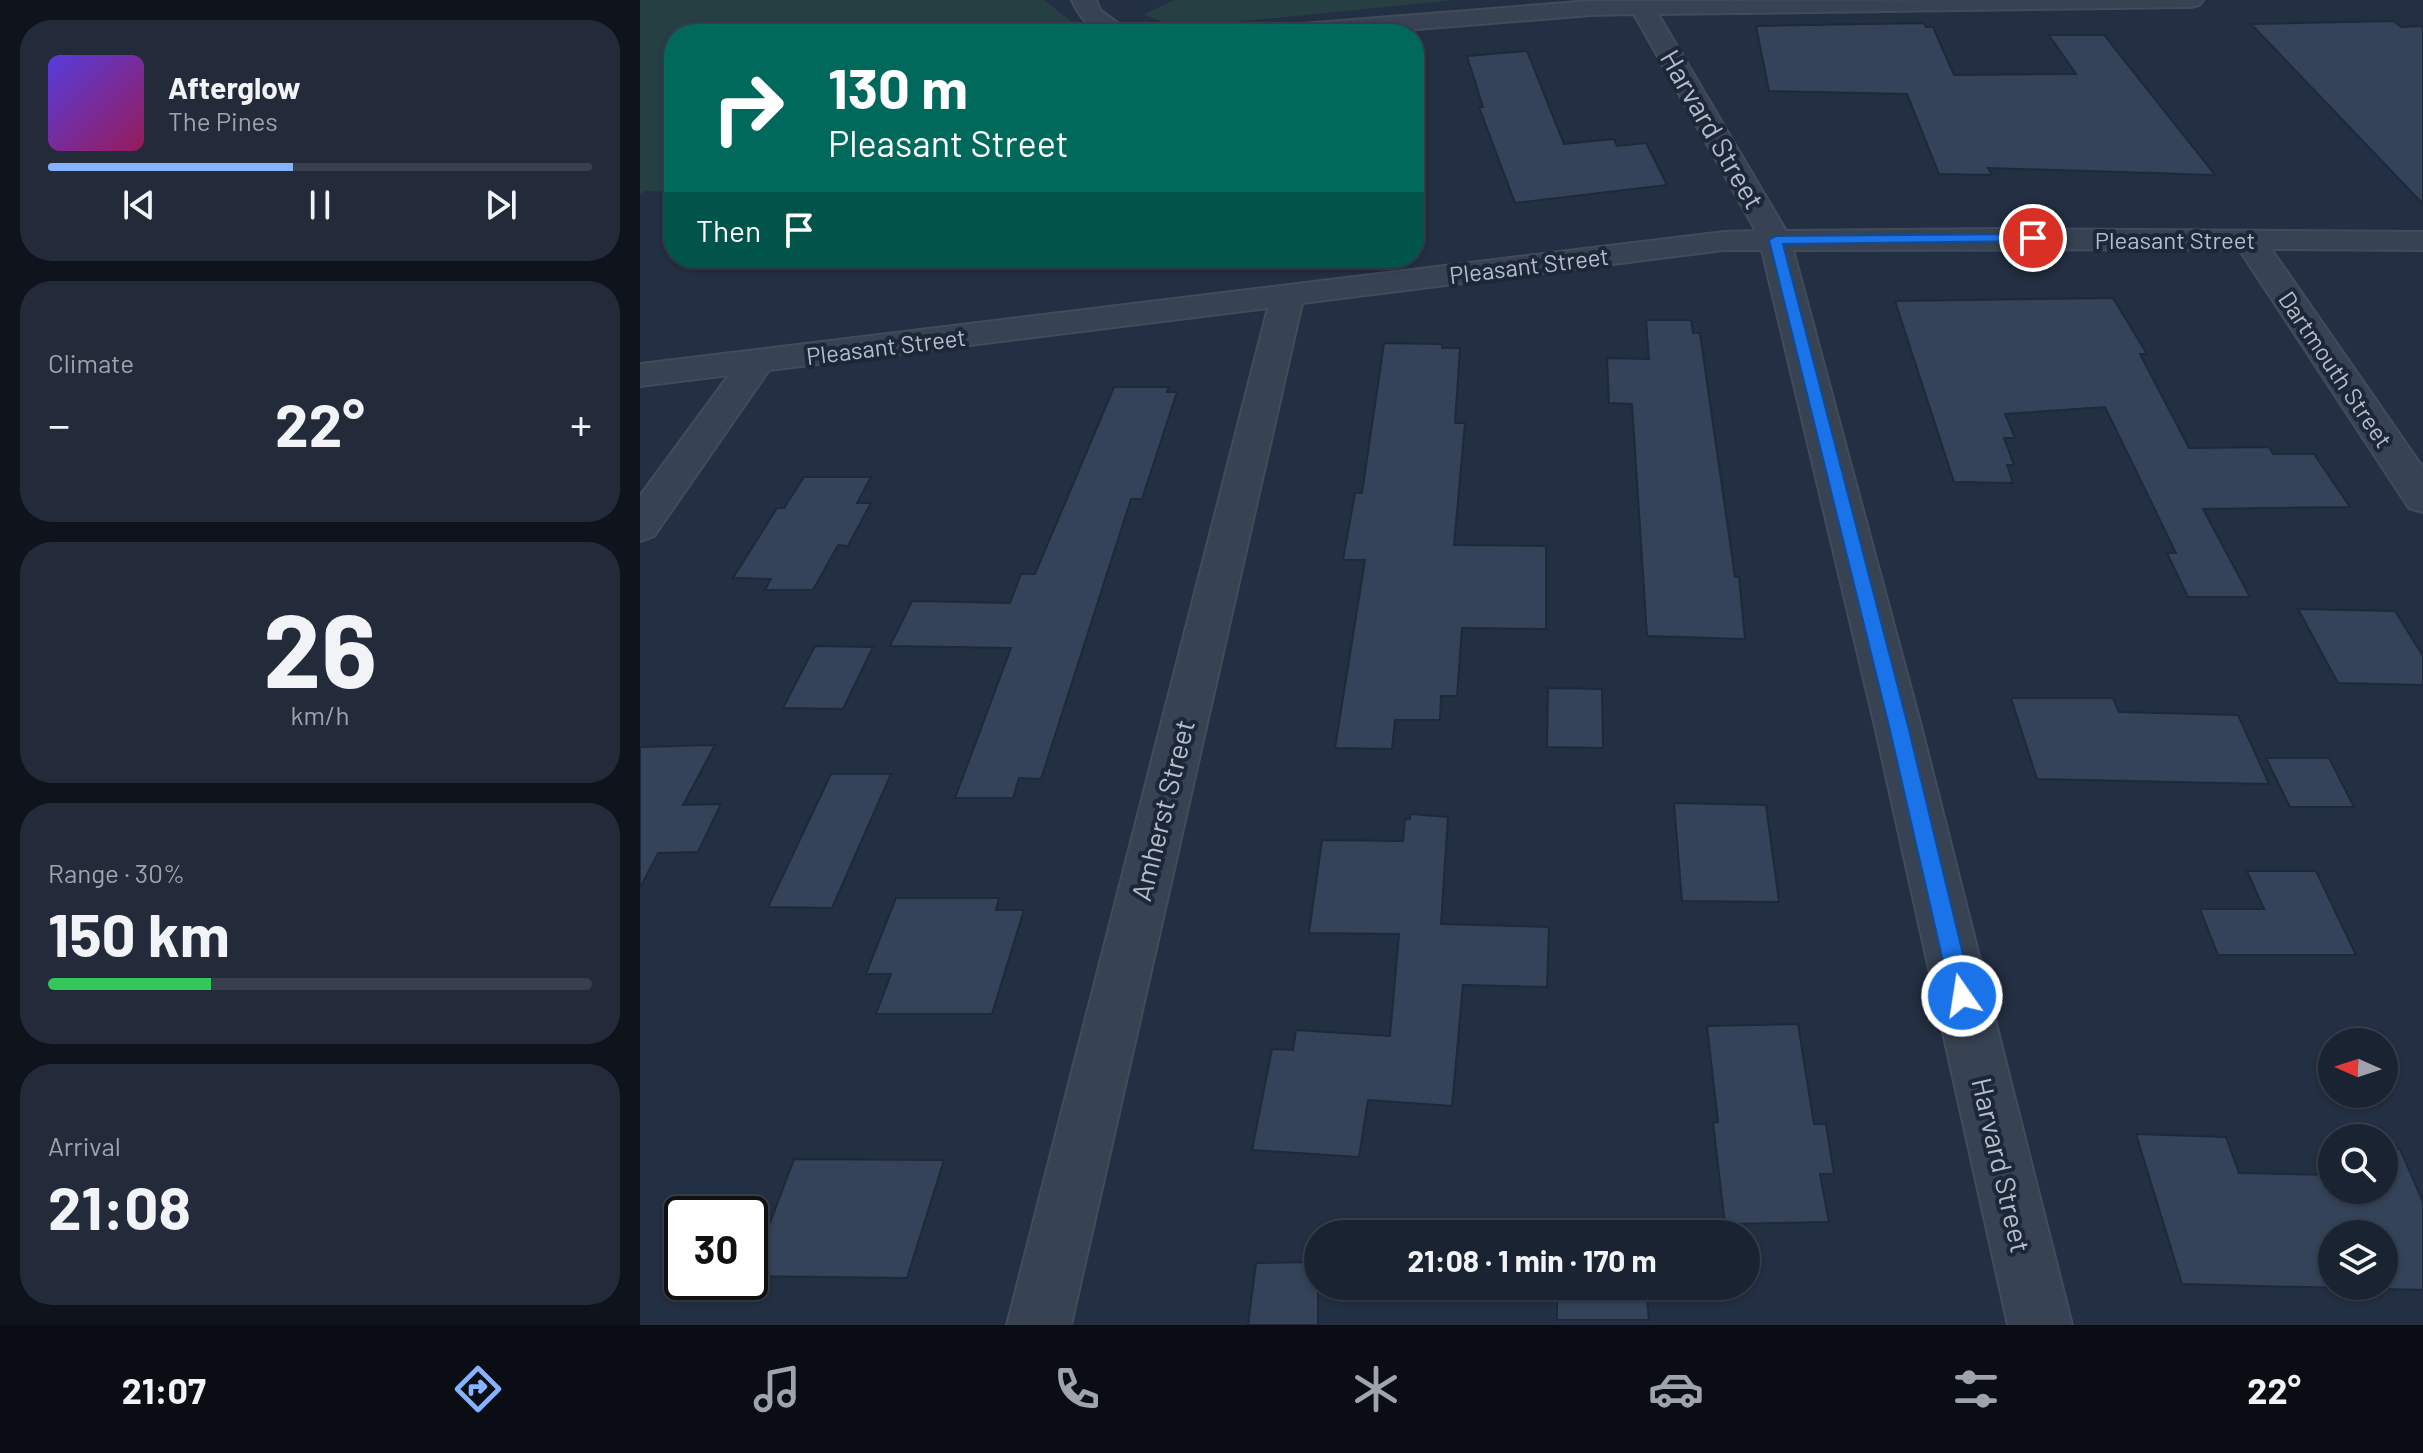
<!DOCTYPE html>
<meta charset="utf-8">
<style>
:root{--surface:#1a2332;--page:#232b3a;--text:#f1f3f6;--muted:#9fa4ac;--line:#38404d;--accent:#86b2ff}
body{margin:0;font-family:Barlow,sans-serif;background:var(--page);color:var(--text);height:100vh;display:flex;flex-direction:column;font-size:30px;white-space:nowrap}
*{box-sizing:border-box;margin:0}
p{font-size:26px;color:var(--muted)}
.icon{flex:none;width:44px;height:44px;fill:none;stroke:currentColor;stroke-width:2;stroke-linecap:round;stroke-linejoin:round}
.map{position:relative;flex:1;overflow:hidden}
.panel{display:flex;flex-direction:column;gap:20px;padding:20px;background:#0e131c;width:640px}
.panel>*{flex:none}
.top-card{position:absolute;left:24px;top:24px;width:760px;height:244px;border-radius:32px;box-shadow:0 2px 6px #0004,0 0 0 2px var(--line);background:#00695c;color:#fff;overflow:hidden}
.needle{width:52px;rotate:273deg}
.buttons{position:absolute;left:1678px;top:1028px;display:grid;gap:16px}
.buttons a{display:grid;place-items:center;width:80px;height:80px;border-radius:50%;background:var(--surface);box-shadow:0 2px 6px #0004,0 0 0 2px var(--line);font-size:40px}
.speed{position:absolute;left:24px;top:1196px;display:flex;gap:16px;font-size:40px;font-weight:700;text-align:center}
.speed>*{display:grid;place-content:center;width:104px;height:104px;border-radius:50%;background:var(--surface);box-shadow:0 2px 6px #0004,0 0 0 2px var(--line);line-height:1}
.speed .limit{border:4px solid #111;border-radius:12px;background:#fff;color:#111}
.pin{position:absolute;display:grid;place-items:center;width:68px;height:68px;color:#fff;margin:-34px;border:4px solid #fff;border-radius:50%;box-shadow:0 2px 8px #0007}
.me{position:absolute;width:88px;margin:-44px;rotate:347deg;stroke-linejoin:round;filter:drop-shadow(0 0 6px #0008)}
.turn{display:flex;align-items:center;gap:28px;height:168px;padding:0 32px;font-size:36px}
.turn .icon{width:104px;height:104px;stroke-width:2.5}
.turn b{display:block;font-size:56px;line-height:68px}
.then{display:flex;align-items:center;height:76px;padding:0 32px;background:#0003;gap:16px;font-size:30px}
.big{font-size:60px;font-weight:700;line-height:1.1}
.panel .tile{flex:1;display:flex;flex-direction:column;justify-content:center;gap:12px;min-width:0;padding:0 28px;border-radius:32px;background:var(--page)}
.panel .dial{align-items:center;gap:0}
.dial b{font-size:104px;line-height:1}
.song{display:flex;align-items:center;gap:24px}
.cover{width:96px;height:96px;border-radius:12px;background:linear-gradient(135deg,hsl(250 70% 55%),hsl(330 70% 35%))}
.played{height:8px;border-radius:4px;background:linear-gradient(90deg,var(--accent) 45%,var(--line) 45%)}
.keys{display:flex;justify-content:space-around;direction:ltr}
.heat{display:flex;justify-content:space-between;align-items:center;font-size:44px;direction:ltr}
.charge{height:12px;border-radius:6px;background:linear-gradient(90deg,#34c759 30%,var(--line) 0)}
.trip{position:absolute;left:664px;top:1220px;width:456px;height:80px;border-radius:40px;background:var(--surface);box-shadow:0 2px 6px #0004,0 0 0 2px var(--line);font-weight:700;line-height:80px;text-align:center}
.dock{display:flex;height:128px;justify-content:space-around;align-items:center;background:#0a0e14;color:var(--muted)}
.dock .icon{width:56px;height:56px}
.dock .active{color:var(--accent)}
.dock b{font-size:36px;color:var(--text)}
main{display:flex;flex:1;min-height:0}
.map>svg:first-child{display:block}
.green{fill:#253f43}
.building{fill:#344359;stroke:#1e2939;stroke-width:2;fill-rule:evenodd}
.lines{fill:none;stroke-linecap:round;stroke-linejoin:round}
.minor-casing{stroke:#414b5b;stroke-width:4}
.minor{fill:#374252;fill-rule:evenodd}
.route{fill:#1a73e8;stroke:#114b97;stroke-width:2}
.labels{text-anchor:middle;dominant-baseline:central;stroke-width:8;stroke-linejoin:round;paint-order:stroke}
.far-street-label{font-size:24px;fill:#b4bdcc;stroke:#1c2737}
.street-label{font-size:28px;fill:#b4bdcc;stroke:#1c2737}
</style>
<main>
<section class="panel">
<div class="tile">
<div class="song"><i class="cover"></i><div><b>Afterglow</b><p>The Pines</p></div></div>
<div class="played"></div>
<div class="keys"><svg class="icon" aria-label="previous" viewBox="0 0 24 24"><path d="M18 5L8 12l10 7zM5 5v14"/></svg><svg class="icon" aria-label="pause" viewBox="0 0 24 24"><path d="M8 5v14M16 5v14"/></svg><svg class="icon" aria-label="next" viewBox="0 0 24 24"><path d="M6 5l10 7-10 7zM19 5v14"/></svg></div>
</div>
<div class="tile"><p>Climate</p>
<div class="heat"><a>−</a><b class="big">22°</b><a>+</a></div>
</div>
<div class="tile dial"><b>26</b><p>km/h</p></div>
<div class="tile"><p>Range · 30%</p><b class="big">150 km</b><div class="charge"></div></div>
<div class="tile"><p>Arrival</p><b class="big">21:08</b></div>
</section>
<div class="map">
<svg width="1783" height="1325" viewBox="0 0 1783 1325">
<rect width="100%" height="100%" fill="#232f42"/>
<!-- green -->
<g class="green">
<polygon points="0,0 404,0 447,34 34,34 34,192 6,191 0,194"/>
<polygon points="534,0 815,0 535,28 504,14"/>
</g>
<!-- building -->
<g class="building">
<polygon points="1754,21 1761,27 1783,26 1783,204 1611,24"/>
<polygon points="1284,23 1286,27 1293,27 1314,75 1436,74 1409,35 1464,35 1575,175 1348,168 1352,175 1299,174 1267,94 1129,91 1116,26"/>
<polygon points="887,51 924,144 974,139 977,146 1006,143 1027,185 875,203 839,107 843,107 827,56"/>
<polygon points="1473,298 1507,354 1500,354 1549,448 1629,447 1633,454 1674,454 1710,507 1563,509 1610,597 1548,597 1527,553 1536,553 1465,407 1365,414 1375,438 1364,438 1374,465 1367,465 1373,483 1314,482 1255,301"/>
<polygon points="1006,320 1051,320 1053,333 1060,333 1095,577 1099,577 1105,639 1007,636 992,404 969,403 967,358 1009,359"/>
<polygon points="744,343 802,344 802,348 820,348 815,423 825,423 814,545 906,546 906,629 822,628 817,696 801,696 800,720 755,720 752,749 695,748 725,560 703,560 715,493 722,493"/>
<polygon points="474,387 529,387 527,392 537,392 502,499 491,499 401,779 379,778 373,798 315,798 371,648 250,646 272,601 370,603 381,574 395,574"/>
<polygon points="164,477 231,477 217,503 231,503 208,546 198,545 173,590 125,590 131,579 93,578 137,508 144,508"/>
<polygon points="1658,609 1755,611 1783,656 1783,685 1698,683"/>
<polygon points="175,646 233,647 203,709 143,708"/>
<polygon points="908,688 962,689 963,748 907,747"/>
<polygon points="1371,698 1473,698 1479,712 1598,715 1629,784 1397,779"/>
<polygon points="75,745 43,805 81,804 58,852 18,853 0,888 0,747"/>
<polygon points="1626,758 1689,758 1714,807 1650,807"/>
<polygon points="191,774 251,774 192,908 128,907"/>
<polygon points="1034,803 1126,805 1139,902 1042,901"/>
<polygon points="770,814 808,817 801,924 909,927 907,987 823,985 812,1106 728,1100 719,1157 612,1150 632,1049 653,1050 656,1030 750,1036 759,934 669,933 682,840 763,841 765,819 770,819"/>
<polygon points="1607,871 1676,871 1716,955 1578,955 1560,909 1624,909"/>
<polygon points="256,898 359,898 356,910 384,910 352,1014 236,1014 251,974 226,974"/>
<polygon points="1158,1024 1174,1124 1186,1124 1194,1174 1180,1174 1189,1222 1085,1224 1073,1123 1078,1122 1067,1026"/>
<path d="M1496 1134 1586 1137 1599 1173 1692 1175V1190H1744V1149H1760L1783 1202V1290L1542 1284ZM1692 1234H1744V1286H1692Z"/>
<polygon points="154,1159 304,1160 267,1278 110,1276"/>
<polygon points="1002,1224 1003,1234 917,1234 916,1225"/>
<polygon points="678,1262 678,1325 608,1325 616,1263"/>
<polygon points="917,1286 1006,1286 1009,1320 917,1320"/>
</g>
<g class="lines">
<defs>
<g id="minor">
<path d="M432 0H456L460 10 493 34C462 34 445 31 432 0Z"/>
<polygon points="1563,0 1559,5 1551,7 1018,14 1146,231 1362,229 1783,232 1783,250 1631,249 1783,468 1783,512 1769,508 1599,249 1153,250 1281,726 1432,1325 1368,1325 1235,726 1122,250 1084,250 662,303 431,1325 367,1325 628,308 129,370 14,536 0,541 0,496 89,375 0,386 0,364 1084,232 1116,231 994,14 951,15 715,34 611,34 614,29 623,27 951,1"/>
</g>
</defs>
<!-- minor casing -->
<use href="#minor" class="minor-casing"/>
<!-- minor -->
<use href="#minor" class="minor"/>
</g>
<!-- route -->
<polygon class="route" points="1393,234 1399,238 1397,241 1143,244 1268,726 1333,996 1330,1004 1322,1007 1314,1004 1311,996 1249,726 1129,240 1136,236"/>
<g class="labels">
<!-- far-street labels -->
<g class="far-street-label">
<text x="1535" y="239">Pleasant Street</text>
<text transform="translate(889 265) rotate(-7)">Pleasant Street</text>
<text transform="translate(246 346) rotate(-7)">Pleasant Street</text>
<text transform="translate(1696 369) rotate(56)">Dartmouth Street</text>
</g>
<!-- street labels -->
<g class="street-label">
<text transform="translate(1073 129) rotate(60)">Harvard Street</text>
<text transform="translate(522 810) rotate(-76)">Amherst Street</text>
<text transform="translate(1362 1165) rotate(77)">Harvard Street</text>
</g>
</g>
</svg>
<div class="buttons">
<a><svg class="needle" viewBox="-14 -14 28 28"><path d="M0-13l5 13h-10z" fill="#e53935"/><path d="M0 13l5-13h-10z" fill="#9fa4ac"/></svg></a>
<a><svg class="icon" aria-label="search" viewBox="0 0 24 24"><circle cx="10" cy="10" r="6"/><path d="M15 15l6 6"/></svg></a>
<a><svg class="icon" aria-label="layers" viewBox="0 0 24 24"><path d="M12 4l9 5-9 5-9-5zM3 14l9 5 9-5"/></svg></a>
</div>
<div class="speed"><div class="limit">30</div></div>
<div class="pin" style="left:1393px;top:238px;background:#d93025"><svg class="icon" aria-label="arrive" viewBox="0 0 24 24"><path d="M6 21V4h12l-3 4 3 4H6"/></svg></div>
<svg class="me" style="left:1322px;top:996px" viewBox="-20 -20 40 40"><circle r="17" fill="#1a73e8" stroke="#fff" stroke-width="3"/><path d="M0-11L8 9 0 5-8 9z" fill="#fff"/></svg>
<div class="trip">21:08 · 1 min · 170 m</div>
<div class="top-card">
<div class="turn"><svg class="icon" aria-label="right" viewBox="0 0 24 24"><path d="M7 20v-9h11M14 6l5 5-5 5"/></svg><div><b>130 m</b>Pleasant Street</div></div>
<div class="then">Then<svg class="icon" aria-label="arrive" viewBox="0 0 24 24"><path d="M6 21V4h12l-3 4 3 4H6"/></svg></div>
</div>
</div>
</main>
<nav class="dock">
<b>21:07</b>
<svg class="icon active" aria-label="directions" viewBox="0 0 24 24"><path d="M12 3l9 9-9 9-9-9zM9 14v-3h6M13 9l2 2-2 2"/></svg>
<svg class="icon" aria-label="music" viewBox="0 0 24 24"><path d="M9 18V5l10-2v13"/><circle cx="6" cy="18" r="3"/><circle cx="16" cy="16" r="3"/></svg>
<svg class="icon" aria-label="phone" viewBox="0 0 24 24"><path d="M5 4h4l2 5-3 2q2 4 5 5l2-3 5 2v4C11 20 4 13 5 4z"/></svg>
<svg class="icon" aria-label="climate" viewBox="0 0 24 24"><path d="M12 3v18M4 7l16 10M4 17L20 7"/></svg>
<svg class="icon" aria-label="car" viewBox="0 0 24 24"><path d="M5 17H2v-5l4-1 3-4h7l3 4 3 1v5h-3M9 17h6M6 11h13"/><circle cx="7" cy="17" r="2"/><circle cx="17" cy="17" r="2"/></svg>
<svg class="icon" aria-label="filters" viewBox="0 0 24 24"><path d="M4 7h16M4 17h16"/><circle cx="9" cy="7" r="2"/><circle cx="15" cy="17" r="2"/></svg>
<b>22°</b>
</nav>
